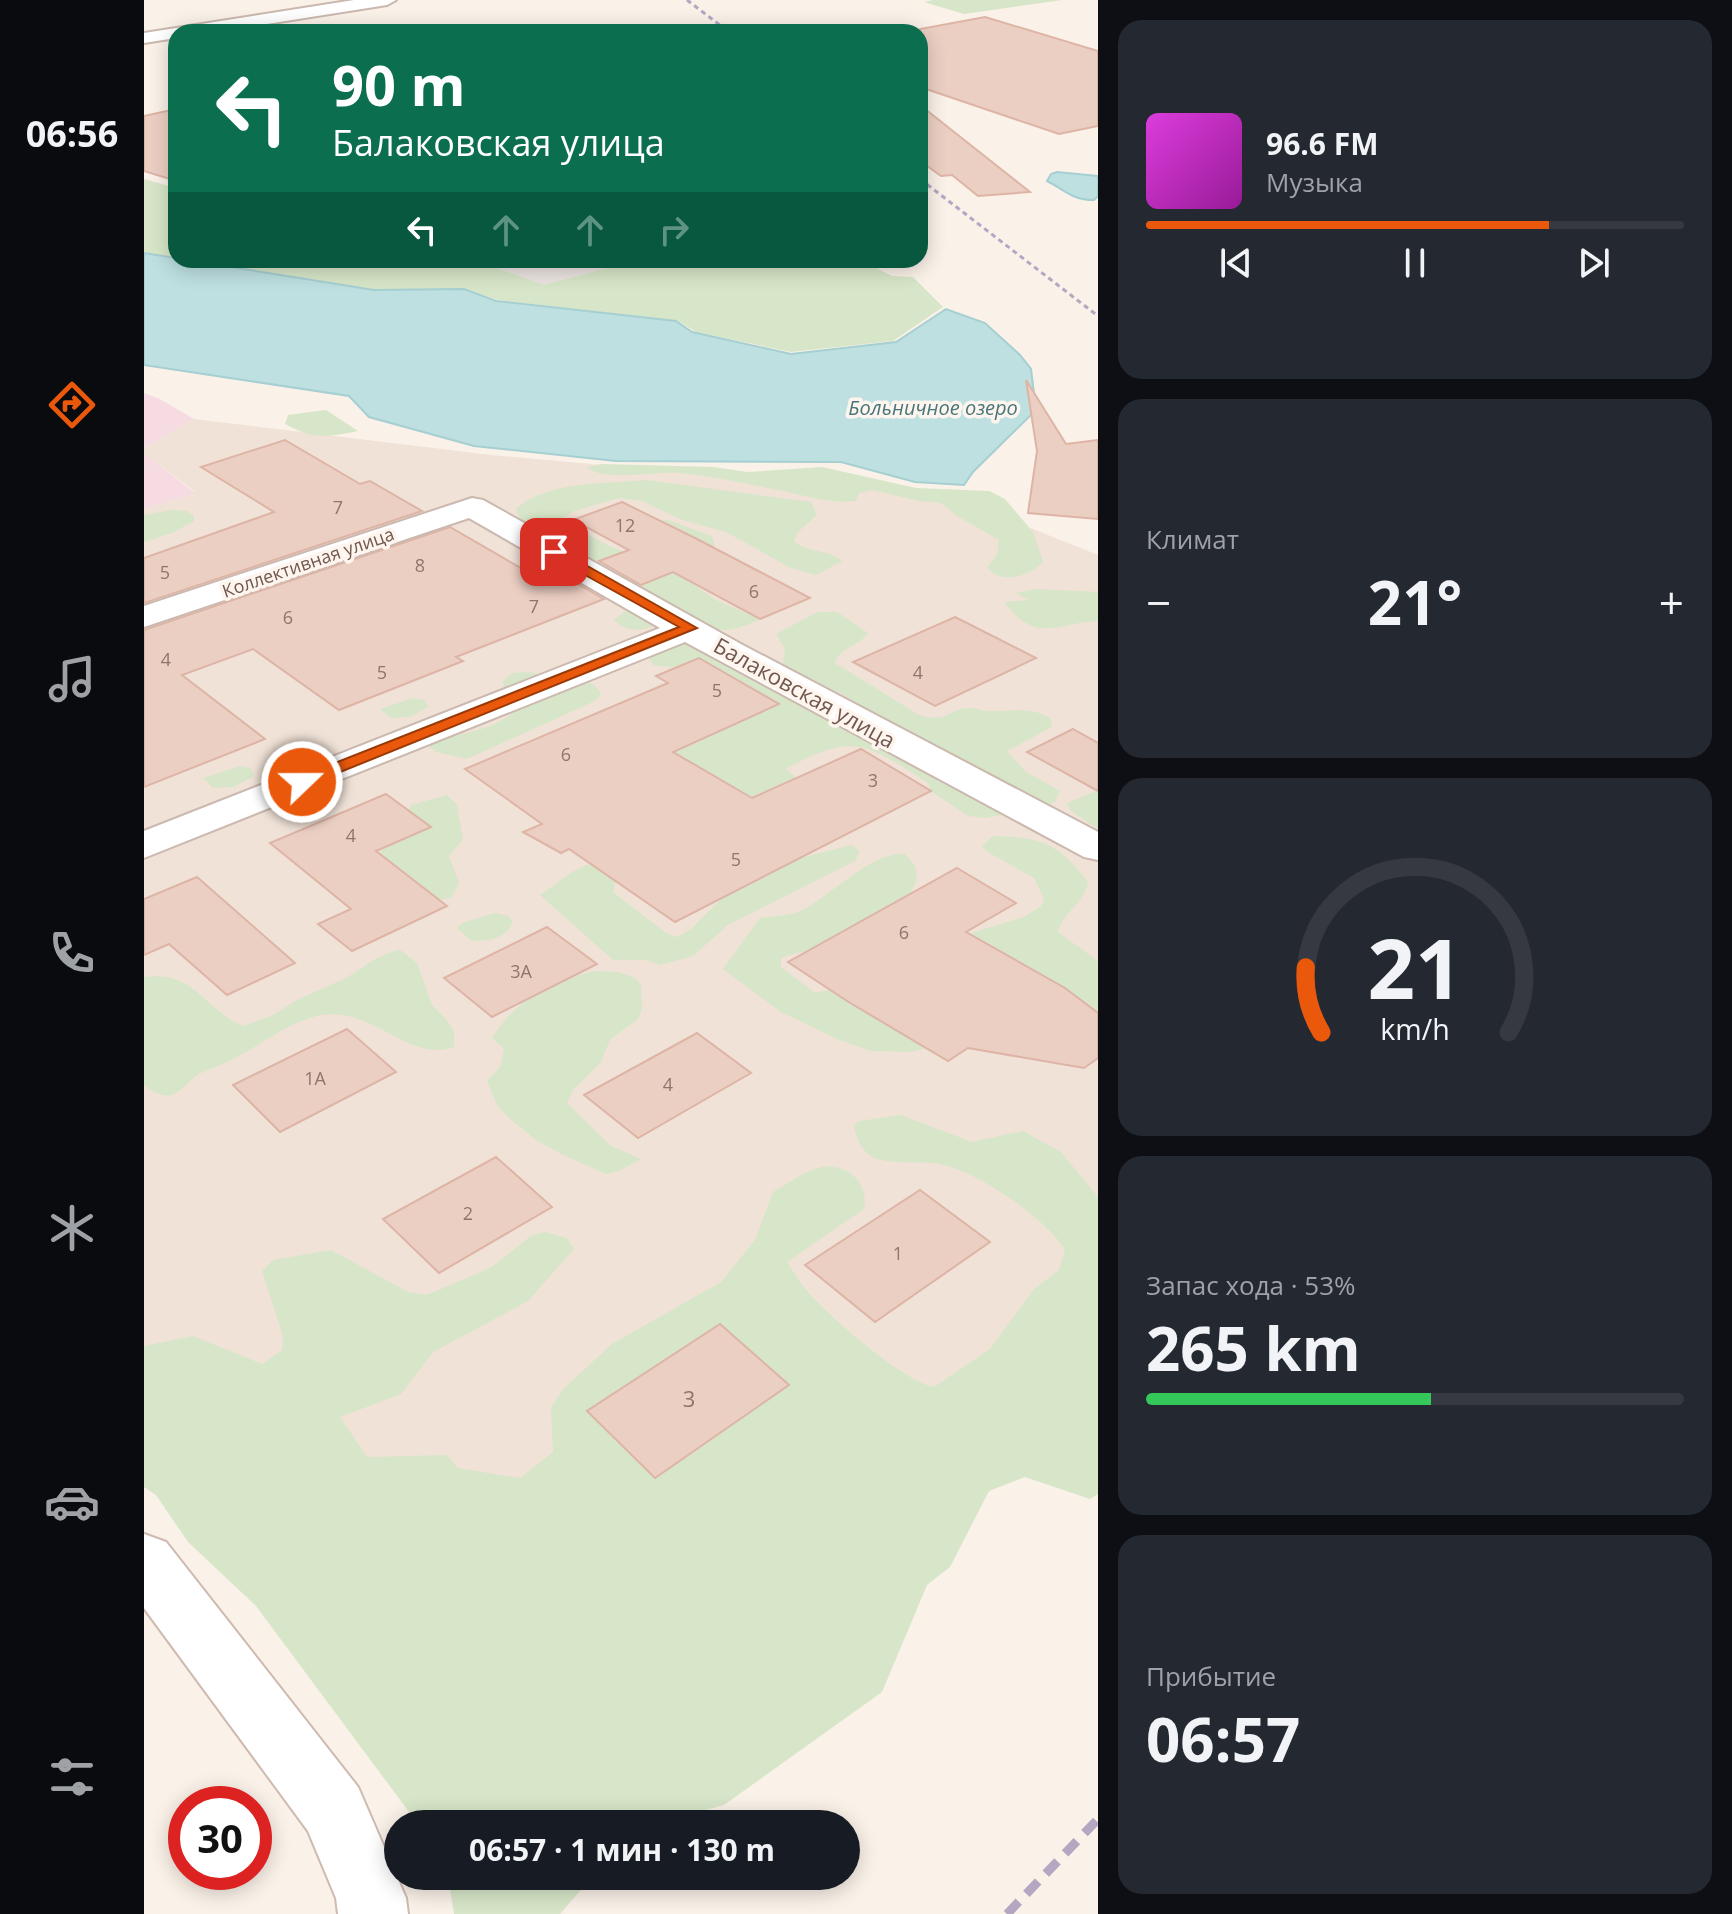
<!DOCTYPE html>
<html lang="ru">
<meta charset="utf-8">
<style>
:root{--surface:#171b24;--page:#242831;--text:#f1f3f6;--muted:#9ea1a6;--line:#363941;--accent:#ea580c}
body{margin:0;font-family:"Open Sans",sans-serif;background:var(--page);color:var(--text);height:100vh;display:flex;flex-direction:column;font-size:30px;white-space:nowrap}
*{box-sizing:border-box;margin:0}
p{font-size:26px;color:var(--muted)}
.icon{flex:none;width:44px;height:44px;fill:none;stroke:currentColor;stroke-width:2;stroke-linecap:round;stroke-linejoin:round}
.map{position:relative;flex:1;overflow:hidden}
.details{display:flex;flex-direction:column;gap:20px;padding:20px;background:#0d0f14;width:634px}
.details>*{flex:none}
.banner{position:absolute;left:24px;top:24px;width:760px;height:244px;border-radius:24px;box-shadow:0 4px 20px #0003;background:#0b6e4f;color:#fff;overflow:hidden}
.speed{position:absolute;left:24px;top:1786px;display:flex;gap:16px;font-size:40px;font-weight:700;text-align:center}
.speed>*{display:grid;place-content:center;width:104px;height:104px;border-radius:50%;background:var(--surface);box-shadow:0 4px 20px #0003;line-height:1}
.speed .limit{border:12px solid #d22;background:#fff;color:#111}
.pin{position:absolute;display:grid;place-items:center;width:68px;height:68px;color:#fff;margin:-34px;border-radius:16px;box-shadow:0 4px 12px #0006}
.me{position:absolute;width:88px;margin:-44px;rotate:68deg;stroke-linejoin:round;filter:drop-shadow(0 0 6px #0008)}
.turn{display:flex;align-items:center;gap:28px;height:168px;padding:0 32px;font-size:36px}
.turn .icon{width:104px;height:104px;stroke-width:2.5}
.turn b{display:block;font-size:56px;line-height:68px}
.lanes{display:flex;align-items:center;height:76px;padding:0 32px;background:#0003;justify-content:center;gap:40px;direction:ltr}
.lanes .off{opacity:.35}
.big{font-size:60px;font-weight:700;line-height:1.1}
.details .widget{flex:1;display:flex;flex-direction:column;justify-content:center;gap:12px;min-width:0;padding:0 28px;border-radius:24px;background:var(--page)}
.details .dial{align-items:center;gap:0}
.dial svg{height:208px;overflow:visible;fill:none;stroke:var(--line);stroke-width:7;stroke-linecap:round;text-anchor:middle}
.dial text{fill:var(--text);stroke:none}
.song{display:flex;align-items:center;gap:24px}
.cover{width:96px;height:96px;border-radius:12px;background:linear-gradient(135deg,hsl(300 70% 55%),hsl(300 70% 35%))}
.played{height:8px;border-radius:4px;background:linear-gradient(90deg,var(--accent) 75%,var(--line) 75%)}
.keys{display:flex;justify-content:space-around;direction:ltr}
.heat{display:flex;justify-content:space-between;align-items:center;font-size:44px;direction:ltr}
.charge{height:12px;border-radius:6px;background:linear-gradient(90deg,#34c759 53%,var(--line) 0)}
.trip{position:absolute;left:240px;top:1810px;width:476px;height:80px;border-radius:40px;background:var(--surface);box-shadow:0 4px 20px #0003;font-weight:700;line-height:80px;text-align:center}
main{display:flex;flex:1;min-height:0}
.dock{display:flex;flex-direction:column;width:144px;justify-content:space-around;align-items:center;background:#090b0e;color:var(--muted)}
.dock .icon{width:56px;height:56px}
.dock .on{color:var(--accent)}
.dock b{font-size:36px;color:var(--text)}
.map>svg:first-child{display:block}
.residential{fill:#f0e2d7}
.industrial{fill:#ebe4e1}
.medical{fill:#f6dce2}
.green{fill:#d7e6c8}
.water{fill:#bee0e1;stroke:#a6cfd2;stroke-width:2}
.building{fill:#eccfc3;stroke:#ddb4a5;stroke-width:2}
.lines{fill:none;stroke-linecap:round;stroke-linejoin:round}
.street-casing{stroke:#cbb8af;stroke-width:4}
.secondary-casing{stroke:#cfbab0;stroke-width:4}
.street{fill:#fff;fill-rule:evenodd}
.secondary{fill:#fff;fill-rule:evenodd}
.rail-far1{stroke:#b3a7c2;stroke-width:3;stroke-dasharray:5 4;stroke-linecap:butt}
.rail{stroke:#b3a7c2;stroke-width:9;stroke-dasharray:17 11;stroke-linecap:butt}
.route{fill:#ea580c;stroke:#983908;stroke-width:2}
.labels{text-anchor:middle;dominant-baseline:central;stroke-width:7;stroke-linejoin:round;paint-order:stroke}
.number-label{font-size:18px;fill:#90756c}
.far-street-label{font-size:18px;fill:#71574f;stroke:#fdf5ee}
.far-water-label{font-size:20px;font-style:italic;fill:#48777b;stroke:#fdf5ee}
.street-label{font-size:22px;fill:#71574f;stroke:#fdf5ee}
.near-number-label{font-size:22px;fill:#90756c}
</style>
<main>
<nav class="dock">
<b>06:56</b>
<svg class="icon on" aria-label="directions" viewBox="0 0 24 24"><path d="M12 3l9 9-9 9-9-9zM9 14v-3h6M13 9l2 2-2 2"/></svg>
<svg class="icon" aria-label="music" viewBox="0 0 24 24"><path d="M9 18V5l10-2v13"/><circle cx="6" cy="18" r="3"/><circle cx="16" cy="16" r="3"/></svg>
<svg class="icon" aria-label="phone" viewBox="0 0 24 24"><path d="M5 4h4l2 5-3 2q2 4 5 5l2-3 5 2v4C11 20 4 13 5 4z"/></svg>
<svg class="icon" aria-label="climate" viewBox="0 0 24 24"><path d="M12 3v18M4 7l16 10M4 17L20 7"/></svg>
<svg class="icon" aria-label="car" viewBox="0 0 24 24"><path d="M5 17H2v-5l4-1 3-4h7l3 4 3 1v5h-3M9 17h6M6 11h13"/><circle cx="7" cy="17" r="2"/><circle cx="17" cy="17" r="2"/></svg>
<svg class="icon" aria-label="filters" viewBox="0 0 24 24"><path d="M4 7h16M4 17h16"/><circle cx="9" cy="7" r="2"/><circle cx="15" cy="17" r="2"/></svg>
</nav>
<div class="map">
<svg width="954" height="1914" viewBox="0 0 954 1914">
<rect width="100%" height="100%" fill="#faf1e8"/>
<!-- residential -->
<polygon class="residential" points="50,419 347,455 809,497 954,555 954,1349 408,1770 0,1433 0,509 51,492 0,453 0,448"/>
<!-- industrial -->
<polygon class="industrial" points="287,260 520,260 402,293"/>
<!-- medical -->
<g class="medical">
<polygon points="0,393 14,398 50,419 0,448"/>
<polygon points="0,453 51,493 0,509"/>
</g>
<!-- green -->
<g class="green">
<polygon points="789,0 918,0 820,14 780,2"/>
<polygon points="0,179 32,188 32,258 0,252"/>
<polygon points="47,260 330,260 400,285 494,260 717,260 748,276 769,277 799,307 749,341 647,352 552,332 534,321 354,300 321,289 232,290"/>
<path d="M182 410 214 431C183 437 170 440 141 424L144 415Z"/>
<path d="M458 464 569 467 604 472 678 467 772 488 845 491 861 499 889 532 899 562C884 577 857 585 843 567L853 555 855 540 813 516 797 503 775 501 728 490 715 493 712 501C687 504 663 496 639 491 604 484 569 476 534 473 511 471 458 482 443 467Z"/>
<path d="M502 480 667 502 673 515 654 532 650 541C663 554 684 548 698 561L672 575 647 568 582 532 538 520 498 501 475 498 430 511 419 518 421 522 465 546 478 551 491 550 490 518 524 520 568 536 571 546 534 574 572 600 616 619C573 640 571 624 530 623 507 623 490 640 470 620L494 601C470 541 384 558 372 509 400 481 464 484 502 480Z"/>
<polygon points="28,510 43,511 50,516 50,521 28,533 0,542 0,515"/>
<path d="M893 589 954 592V621C912 623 893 645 860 602L884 600 872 593Z"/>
<path d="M674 612H693L724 633C715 647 696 647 691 663L775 715C805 724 803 709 824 708 830 707 837 711 843 711 866 712 886 706 906 718L908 727 863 751 882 772 916 791 911 802 891 809 841 818 824 816 787 791 784 783C724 745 710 730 642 769L680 802 472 881 469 892 522 933 533 937 547 929 589 887 641 862 707 845 716 851 711 861 584 925 549 956 516 965 503 960H469L396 895 428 872 547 818 463 809 590 679C577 665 530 669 509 665L502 653 530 641 543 642 568 651 689 724 722 732 735 717 731 714 697 693 660 679 639 663 641 649 632 634Z"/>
<path d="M381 672 398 674 410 686C427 683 447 674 457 694L451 701 323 759 292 752 282 744V741C314 735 356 730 378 704L362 691 358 682 368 673Z"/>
<polygon points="269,698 280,700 284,707 266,717 247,718 236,709"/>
<polygon points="954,756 954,829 927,811 923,803 952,791 945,771"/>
<polygon points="96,766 107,768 110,776 90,787 69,788 59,778"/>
<polygon points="303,795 313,805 319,839 305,856 315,883 307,898 263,908 251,869 236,853 255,831 267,805"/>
<path d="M849 836C898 837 914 843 944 882 942 901 919 912 914 932L954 961V1047L800 1044 767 1052 727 1051 695 1040 637 1012 579 969 616 918C629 916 646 916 658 910 685 897 730 850 761 854L771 866 773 879 765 897 699 943 645 955 637 958V967L671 993 738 978 824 934 880 917 897 906 900 899 890 878 842 851 838 846Z"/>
<path d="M351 913 364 916 369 921C363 939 344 942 326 940L313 928 318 923Z"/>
<path d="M255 949 273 963 288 1005 303 1020 310 1032V1047C263 1065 224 998 166 1018 138 1027 116 1045 91 1058 78 1065 63 1069 52 1076 43 1082 38 1092 27 1095 17 1097 8 1091 0 1085V977C53 971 57 1008 99 1026L127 1016 155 999 202 978 233 958Z"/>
<path d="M451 971 474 972 491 978 497 985 498 1009 494 1019 466 1040 457 1062 429 1090 423 1103 467 1146 497 1159 475 1171 462 1174 419 1155 392 1140 365 1118 353 1105 343 1081 356 1067 360 1049 348 1038C370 1001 410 980 451 971Z"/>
<path d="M757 1115 828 1142 879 1131 917 1152 954 1197V1494L946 1499 881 1477 845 1491 806 1567 783 1585 738 1692 580 1805 528 1819 522 1824H274L112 1606 44 1542 12 1495 0 1487V1346L49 1336 118 1364 138 1350 139 1336 118 1271 129 1260 187 1250 264 1292 283 1295 348 1267 388 1235 401 1232 423 1238 430 1249 384 1301 289 1352 257 1394 196 1417 223 1457 303 1455 314 1468 376 1478 409 1452 407 1408 419 1389 468 1344 577 1282 611 1240 629 1192C643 1184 659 1172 674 1168 700 1161 726 1181 720 1209L643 1262C650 1272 656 1284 665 1293 687 1318 759 1381 790 1387L846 1349 890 1289 915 1270 921 1249C899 1217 840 1176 801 1165 780 1160 754 1165 733 1159 719 1154 712 1139 710 1125L715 1121Z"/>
<polygon points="304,1876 455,1876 435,1892 416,1914 310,1914"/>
</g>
<!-- water -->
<g class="water">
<path d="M913 172 954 176V196L950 200C928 200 921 190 903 181L907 174Z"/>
<polygon points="0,253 230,290 320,289 352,301 532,321 548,332 647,354 752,342 802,309 841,323 876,355 887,369 892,410 829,472 820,485 771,482 697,462 472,461 330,446 225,417 205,396 0,365"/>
</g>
<!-- building -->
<g class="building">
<polygon points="841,17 954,51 954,126 915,134 776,87 776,29"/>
<polygon points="776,105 886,192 834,196 808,175 797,176 776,161"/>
<polygon points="32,109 32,181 0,171 0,116"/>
<polygon points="882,380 922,444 954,440 954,519 884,513 893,451"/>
<polygon points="141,440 216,484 226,481 278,511 0,603 0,558 130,512 57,467"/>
<polygon points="478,502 551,538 666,598 616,619 529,572 497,585 455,561 485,550 429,520"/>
<polygon points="306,527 401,582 418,575 460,599 312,657 319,661 195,710 109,649 38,675 121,739 0,787 0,630"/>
<polygon points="811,617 892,658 791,706 709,662"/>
<polygon points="555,658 635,704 529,752 608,798 717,749 787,791 531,922 425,849 417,853 379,832 398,824 321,769 524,683 512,676"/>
<polygon points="929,729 954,743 954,791 883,752"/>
<polygon points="242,794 287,827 232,851 303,906 208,951 174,924 207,909 126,843"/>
<polygon points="813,868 872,903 822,932 921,988 954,1013 954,1058 940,1068 824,1048 804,1061 703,1001 644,962"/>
<polygon points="53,877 151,963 83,995 25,944 0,955 0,899"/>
<polygon points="403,927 453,964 348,1017 300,978"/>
<polygon points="203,1029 252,1072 136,1132 89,1085"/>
<polygon points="553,1033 607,1073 494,1138 440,1095"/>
<polygon points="352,1157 408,1207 295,1273 239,1219"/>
<polygon points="776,1190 846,1242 731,1322 661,1265"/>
<polygon points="576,1324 645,1385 511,1478 443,1411"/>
</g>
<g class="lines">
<defs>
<g id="street">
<polygon points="210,0 252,0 243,5 72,32 32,32 32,38 0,43 0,33"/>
<polygon points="328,498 339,500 595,643 954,832 954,860 940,857 541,642 0,858 0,831 516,628 325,518 0,627 0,606"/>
</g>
<polygon id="secondary" points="0,1534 22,1542 214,1787 262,1898 264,1914 194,1914 192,1898 164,1831 0,1608"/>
</defs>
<!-- street casing -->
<use href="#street" class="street-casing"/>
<!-- secondary casing -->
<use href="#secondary" class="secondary-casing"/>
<!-- street -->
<use href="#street" class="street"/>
<!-- secondary -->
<use href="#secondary" class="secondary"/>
<!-- rail-far1 -->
<g class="rail-far1">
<polyline points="543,0 585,32"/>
<polyline points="776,179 954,316"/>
</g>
<!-- rail -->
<polyline class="rail" points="863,1914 954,1819"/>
</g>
<!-- route -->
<polygon class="route" points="405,550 415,550 553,628 164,785 153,785 153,778 535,627 405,555"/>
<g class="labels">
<!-- number labels -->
<g class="number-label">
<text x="194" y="507">7</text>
<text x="481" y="525">12</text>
<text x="276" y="565">8</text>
<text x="21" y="572">5</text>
<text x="610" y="591">6</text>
<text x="390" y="606">7</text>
<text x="144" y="617">6</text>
<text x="22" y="659">4</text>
<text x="238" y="672">5</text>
<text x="774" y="672">4</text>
<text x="573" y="690">5</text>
<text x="422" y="754">6</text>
<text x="729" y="780">3</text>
<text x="207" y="835">4</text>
<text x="592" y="859">5</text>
<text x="760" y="932">6</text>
<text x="377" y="971">3А</text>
<text x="171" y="1078">1А</text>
<text x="524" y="1084">4</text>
<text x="324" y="1213">2</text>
<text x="754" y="1253">1</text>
</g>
<!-- far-street labels -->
<g class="far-street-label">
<text transform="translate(164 562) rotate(-19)">Коллективная улица</text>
</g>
<!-- far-water labels -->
<g class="far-water-label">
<text x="789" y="407">Больничное озеро</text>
</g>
<!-- street labels -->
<g class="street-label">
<text transform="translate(661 692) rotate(29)">Балаковская улица</text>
</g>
<!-- near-number labels -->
<g class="near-number-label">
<text x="545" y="1398">3</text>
</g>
</g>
</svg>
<div class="speed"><div class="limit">30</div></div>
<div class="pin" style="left:410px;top:552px;background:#d93025"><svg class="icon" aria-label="arrive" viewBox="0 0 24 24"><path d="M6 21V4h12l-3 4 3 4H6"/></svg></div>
<svg class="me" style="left:158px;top:782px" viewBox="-20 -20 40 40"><circle r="17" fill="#ea580c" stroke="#fff" stroke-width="3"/><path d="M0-11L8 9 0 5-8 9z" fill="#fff"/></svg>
<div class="trip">06:57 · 1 мин · 130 m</div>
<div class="banner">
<div class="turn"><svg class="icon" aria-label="left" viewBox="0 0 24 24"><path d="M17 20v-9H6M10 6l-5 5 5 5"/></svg><div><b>90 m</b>Балаковская улица</div></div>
<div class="lanes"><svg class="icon" aria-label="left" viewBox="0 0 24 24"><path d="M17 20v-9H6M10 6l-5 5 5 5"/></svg><svg class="icon off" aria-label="ahead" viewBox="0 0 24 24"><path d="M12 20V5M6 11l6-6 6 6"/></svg><svg class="icon off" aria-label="ahead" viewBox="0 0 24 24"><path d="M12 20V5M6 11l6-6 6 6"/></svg><svg class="icon off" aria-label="right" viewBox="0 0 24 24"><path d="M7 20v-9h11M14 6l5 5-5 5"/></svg></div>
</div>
</div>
<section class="details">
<div class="widget">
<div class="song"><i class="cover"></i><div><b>96.6 FM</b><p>Музыка</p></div></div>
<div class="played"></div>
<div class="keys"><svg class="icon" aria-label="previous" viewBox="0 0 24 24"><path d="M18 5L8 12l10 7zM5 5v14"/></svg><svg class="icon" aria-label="pause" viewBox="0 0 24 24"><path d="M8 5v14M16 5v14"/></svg><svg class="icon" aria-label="next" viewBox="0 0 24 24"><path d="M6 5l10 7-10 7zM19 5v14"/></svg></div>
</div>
<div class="widget"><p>Климат</p>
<div class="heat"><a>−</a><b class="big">21°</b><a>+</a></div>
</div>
<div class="widget dial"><svg viewBox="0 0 100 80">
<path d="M14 69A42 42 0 1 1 86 69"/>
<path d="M14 69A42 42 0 0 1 8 44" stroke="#ea580c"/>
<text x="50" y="56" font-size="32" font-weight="700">21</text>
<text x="50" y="72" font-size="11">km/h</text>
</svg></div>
<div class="widget"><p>Запас хода · 53%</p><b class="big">265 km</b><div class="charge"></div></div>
<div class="widget"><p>Прибытие</p><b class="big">06:57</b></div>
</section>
</main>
